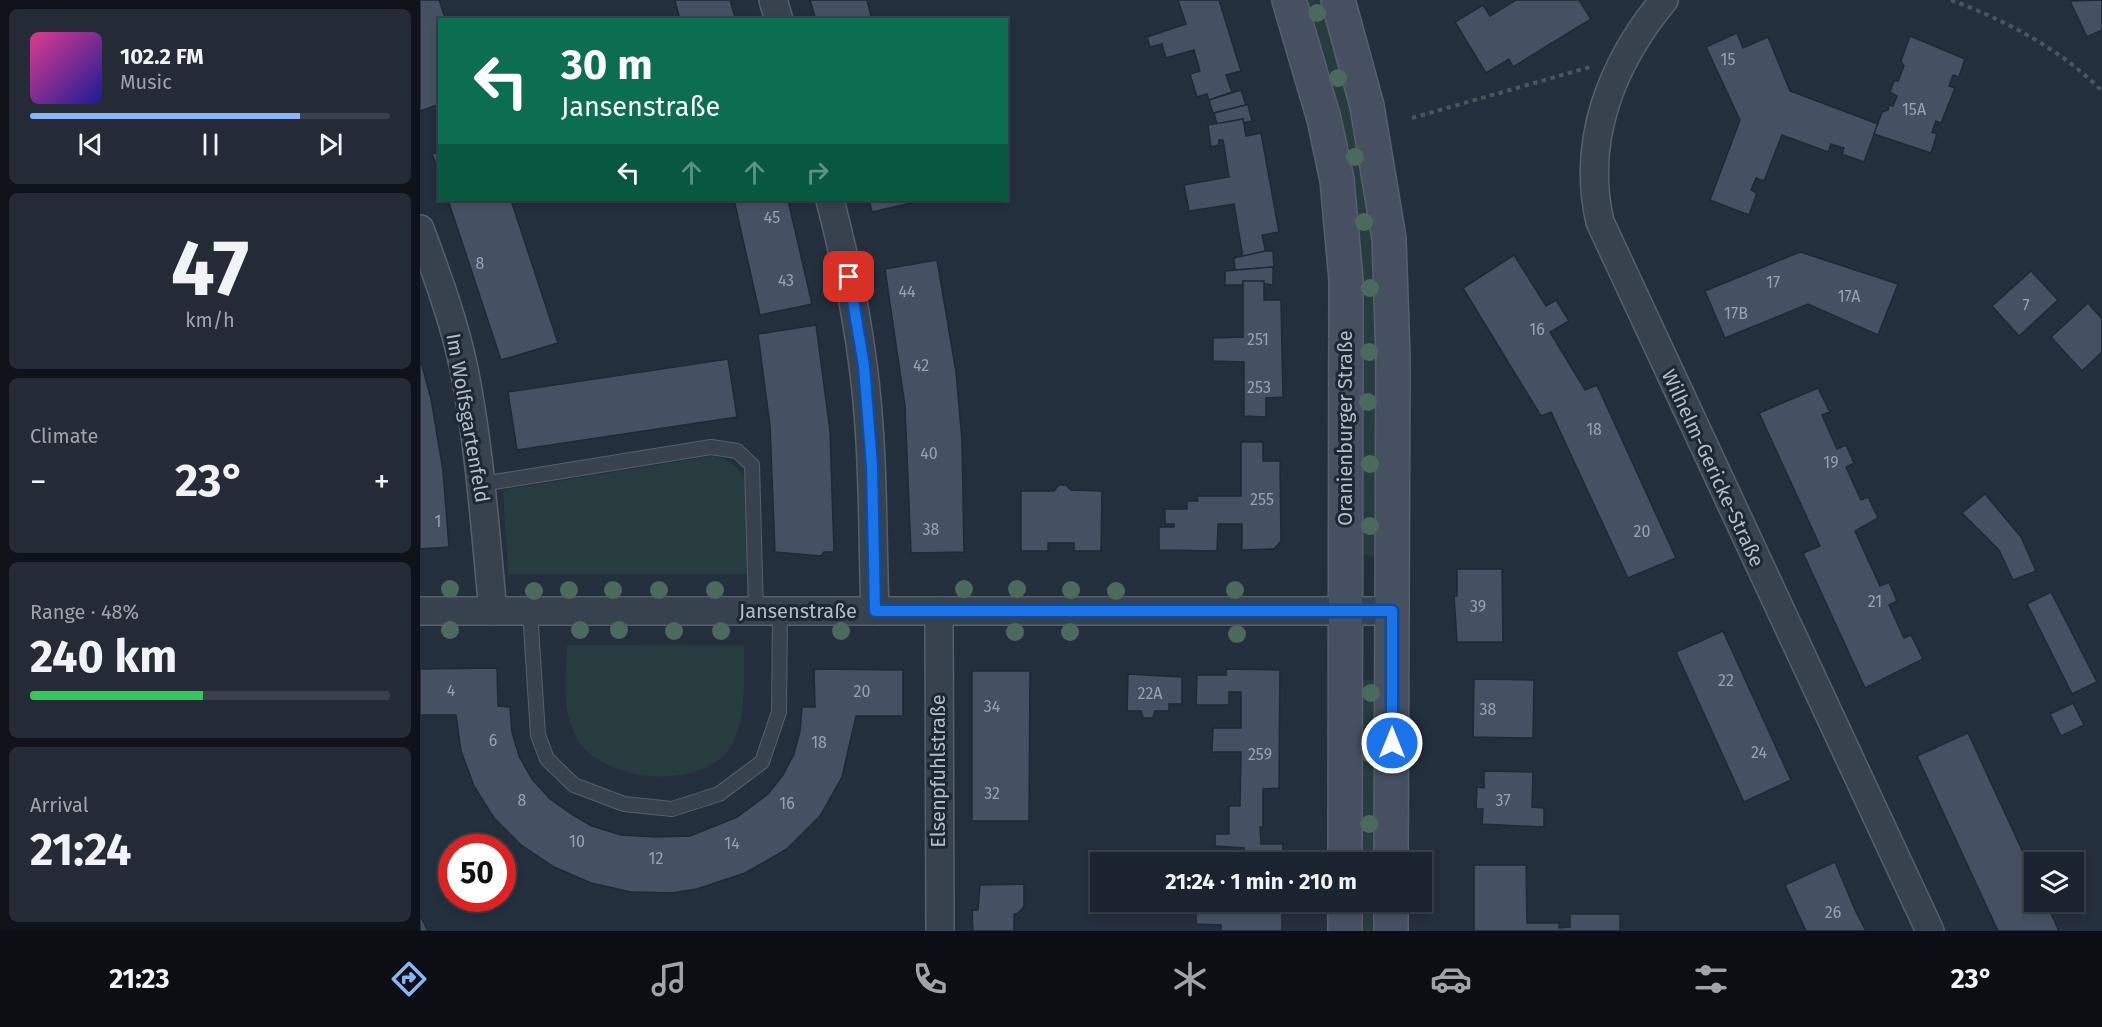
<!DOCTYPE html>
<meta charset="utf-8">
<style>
:root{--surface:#1b232e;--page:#242b36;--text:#f1f3f6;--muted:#a0a4aa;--line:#39404a;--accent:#8ab4f8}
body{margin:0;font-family:"Fira Sans",sans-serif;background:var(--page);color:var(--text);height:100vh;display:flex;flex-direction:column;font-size:22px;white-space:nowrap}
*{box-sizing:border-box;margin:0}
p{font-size:20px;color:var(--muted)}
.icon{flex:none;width:33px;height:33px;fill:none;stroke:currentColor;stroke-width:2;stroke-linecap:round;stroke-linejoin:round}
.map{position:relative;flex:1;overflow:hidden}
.sheet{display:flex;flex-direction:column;gap:9px;padding:9px;background:#0f1319;width:420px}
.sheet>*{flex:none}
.hud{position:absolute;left:18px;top:18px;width:570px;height:183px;border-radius:0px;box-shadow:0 3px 9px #0003,0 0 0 2px var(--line);background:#0b6e4f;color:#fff;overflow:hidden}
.controls{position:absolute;left:1604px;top:852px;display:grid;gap:12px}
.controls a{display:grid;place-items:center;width:60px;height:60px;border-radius:0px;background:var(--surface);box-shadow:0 3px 9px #0003,0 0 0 2px var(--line);font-size:30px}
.speed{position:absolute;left:18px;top:834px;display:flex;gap:12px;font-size:30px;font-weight:700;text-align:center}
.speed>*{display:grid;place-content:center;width:78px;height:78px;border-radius:50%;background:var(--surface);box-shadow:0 3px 9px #0003,0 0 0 2px var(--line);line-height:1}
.speed .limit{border:9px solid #d22;background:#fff;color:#111}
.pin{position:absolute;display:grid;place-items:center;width:51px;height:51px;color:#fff;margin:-26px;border-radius:12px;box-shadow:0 3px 9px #0006}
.me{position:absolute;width:66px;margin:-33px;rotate:0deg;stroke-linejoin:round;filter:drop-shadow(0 0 4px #0008)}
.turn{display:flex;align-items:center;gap:21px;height:126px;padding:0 24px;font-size:27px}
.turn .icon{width:78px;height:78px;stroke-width:2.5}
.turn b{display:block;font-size:42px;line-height:51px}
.lanes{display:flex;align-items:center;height:57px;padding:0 24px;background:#0003;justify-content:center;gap:30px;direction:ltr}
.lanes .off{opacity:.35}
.big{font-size:45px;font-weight:700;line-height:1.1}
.sheet .tile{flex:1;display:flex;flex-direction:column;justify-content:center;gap:9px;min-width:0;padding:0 21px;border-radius:9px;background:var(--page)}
.sheet .dial{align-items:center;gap:0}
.dial b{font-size:78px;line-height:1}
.song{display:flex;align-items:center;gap:18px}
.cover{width:72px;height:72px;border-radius:9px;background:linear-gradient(135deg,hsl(330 70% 55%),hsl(240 70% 35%))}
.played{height:6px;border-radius:3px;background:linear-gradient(90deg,var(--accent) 75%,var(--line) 75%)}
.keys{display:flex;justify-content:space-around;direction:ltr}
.heat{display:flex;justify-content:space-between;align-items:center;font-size:33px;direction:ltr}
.charge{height:9px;border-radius:4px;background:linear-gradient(90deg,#34c759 48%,var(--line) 0)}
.trip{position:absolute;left:670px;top:852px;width:342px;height:60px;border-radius:0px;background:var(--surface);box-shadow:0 3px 9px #0003,0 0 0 2px var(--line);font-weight:700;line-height:60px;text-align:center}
.menu{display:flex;height:96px;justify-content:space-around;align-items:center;background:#0b0e12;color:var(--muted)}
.menu .icon{width:42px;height:42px}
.menu .on{color:var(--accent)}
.menu b{font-size:27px;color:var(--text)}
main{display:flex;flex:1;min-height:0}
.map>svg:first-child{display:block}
.green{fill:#263c3f}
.building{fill:#455162;stroke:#1f2835;stroke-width:1.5}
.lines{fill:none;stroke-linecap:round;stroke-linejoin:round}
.lane-casing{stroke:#565f6c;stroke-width:16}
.street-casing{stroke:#565f6c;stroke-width:30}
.secondary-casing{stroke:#565f6c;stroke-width:36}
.path{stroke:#44595c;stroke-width:4;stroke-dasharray:4.5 4.5;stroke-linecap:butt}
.lane{stroke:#38414e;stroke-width:14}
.street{stroke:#38414e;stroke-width:27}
.secondary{stroke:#465061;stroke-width:33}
.tree{fill:#4b6a5d}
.route-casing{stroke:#114b97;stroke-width:15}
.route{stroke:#1a73e8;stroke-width:10}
.labels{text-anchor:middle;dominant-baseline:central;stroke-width:6;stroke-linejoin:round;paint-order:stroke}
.number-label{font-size:16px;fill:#98a1af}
.street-label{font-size:20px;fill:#b4bcc9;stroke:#1d2633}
</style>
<main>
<section class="sheet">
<div class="tile">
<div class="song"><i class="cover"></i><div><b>102.2 FM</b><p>Music</p></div></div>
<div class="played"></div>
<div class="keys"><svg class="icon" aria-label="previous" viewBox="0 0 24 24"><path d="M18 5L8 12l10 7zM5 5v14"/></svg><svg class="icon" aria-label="pause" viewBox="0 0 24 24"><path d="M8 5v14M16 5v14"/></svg><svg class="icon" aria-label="next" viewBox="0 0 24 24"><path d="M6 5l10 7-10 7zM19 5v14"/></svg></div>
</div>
<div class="tile dial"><b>47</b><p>km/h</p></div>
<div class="tile"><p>Climate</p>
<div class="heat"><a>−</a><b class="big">23°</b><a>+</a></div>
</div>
<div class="tile"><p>Range · 48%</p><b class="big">240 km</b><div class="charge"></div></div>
<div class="tile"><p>Arrival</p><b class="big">21:24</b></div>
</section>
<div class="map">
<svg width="1682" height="931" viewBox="0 0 1682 931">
<rect width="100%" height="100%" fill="#242f3e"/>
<!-- green -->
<g class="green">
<path d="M885 0H902C922 70 943 141 951 213 963 327 958 442 959 556L940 555Z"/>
<path d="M293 456C310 460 320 467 326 484L329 574H88L83 490Z"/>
<path d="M147 645 324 646C324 676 328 728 306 753 273 789 189 782 160 743 140 715 146 677 147 645Z"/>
<polygon points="941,680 958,680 958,862 940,862"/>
<polygon points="940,902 958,902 958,931 939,931"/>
</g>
<!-- building -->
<g class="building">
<polygon points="0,0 19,0 26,20 20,20 20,104 0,111"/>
<polygon points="255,0 310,0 316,20 260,20"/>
<polygon points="390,0 447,0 452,20 396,20"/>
<polygon points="758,0 799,0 821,71 806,75 812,92 789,100 787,94 777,97 770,74 780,71 774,50 746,58 742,44 730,47 727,37 766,24"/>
<polygon points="1096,0 1159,0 1171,19 1093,67 1089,59 1066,73 1035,22 1063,5 1070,16"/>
<polygon points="1682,0 1682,30 1667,37 1650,1"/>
<polygon points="1317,33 1323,48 1348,37 1370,91 1458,124 1444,162 1422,154 1424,148 1411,144 1408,152 1362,135 1344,181 1336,178 1331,190 1337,193 1329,215 1290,200 1320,120 1286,47"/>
<polygon points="1490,36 1545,59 1539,77 1533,75 1529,86 1535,88 1521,123 1516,121 1512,132 1517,134 1511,153 1454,134 1462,112 1468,110 1469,105 1473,106 1477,96 1470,92 1474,81 1478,81 1484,66 1481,61"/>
<polygon points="821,90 826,105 793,113 789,100"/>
<polygon points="826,105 828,105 832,121 823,123 823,119 797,124 794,113"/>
<polygon points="823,119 826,136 841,133 859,232 842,235 846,253 823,257 814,204 769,211 764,185 809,177 803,140 799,140 799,145 791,147 788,125"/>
<polygon points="20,152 20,175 12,154"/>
<polygon points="28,200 91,200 138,343 81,360"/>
<polygon points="314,200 368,200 392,304 340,315"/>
<polygon points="449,200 504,200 452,212"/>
<polygon points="845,251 853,251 854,267 815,270 814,258"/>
<polygon points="1380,252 1478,284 1458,335 1388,304 1305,338 1285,291"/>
<polygon points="1094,255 1126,306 1136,300 1149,321 1130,332 1165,390 1177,385 1256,558 1208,578 1131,412 1121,416 1043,288"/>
<polygon points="517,260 536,372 542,440 544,552 491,553 485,406 465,269"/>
<polygon points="853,267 853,285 823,281 823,285 805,285 805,271"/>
<polygon points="1611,271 1638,300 1599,336 1572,306"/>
<polygon points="823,281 844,281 844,300 861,300 863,397 846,398 846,417 824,416 824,362 793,361 793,338 823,337"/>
<polygon points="1668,303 1682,319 1682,352 1662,371 1631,337"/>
<polygon points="396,325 410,431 414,552 404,552 401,556 355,552 350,426 338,334"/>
<polygon points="0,358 11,399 23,471 29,547 0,549"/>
<polygon points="308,359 317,417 97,450 88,392"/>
<polygon points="1398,388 1410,412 1402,415 1417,449 1426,445 1434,463 1426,467 1441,500 1448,497 1458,518 1435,531 1460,586 1469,582 1477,601 1469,605 1484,638 1491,635 1503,659 1445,688 1383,553 1400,546 1339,413"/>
<polygon points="821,442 843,442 843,461 860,461 861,541 854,549 822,550 822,524 798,524 797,551 739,550 739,527 754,527 754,524 745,524 745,509 767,509 767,501 778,501 777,496 821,496"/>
<polygon points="639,485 646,485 651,490 682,491 681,551 654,551 654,543 628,543 628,551 601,551 601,491 634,491"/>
<polygon points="1565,494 1601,537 1616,571 1593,580 1579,550 1542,513"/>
<polygon points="1037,569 1082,569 1083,642 1037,642 1034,596 1037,596"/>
<polygon points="1631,592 1677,682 1652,694 1607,604"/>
<polygon points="1303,631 1371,780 1324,802 1256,652"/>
<polygon points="77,668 78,706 90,707 92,732 99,756 112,779 130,799 153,815 172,826 201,835 236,837 270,836 317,817 348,794 363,775 374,754 380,731 382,707 395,707 394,669 483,670 483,716 436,716 422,777 400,816 367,849 325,873 277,889 252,893 211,892 171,883 134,867 101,845 74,818 54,786 41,751 36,715 0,715 0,669"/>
<polygon points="806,669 860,670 859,788 843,789 843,827 840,827 841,844 863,844 863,862 824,862 824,848 795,846 795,834 809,834 809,806 820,806 821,752 792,752 793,728 821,728 821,692 809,692 809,705 776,705 777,675 806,675"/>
<polygon points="552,671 610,671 609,821 552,821"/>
<polygon points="708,674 762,677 762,704 749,704 749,711 735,711 733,718 723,718 721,711 707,711"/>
<polygon points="1054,679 1114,680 1113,738 1053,737"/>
<polygon points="1653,703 1664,725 1641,736 1630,714"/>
<polygon points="1548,733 1614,876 1614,902 1626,902 1639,931 1578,931 1497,756"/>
<polygon points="1064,771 1113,772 1112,807 1124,808 1124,827 1062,824 1063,809 1056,809 1057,787 1064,788"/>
<polygon points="1415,862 1435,910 1446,931 1386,931 1365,885"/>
<polygon points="1054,865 1106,865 1107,923 1139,923 1139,928 1150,927 1150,914 1200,914 1200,931 1054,931"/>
<polygon points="604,884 604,907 597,914 594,914 594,931 553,931 552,910 558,910 560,885"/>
<polygon points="768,902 862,902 862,931 801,931 801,925 776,924 776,913 769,913"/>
<polygon points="0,915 8,931 0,931"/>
</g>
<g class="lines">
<defs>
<g id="lane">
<polyline points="62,484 291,447 317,451 332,465 336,611"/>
<polyline points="110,611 118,735 127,759 154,785 204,804 252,809 299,794 342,762 359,712 360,611"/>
</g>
<g id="street">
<polyline points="353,0 359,20"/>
<path d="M1244 0C1192 63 1161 140 1180 222L1510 931"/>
<path d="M410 200C424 254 436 309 443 365 454 447 452 529 455 611"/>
<path d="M0 229C17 275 34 321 44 369 60 449 65 530 73 611"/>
<polyline points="0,611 972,611"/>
<polyline points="519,611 520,931"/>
</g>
<g id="secondary">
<polyline points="869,0 904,119 917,180 926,280 925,862"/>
<polyline points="918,0 947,106 969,239 973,357 971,862"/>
<polyline points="925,931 925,902"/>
<polyline points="971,931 971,902"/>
</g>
</defs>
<!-- lane casing -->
<use href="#lane" class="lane-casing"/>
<!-- street casing -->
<use href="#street" class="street-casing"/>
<!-- secondary casing -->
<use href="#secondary" class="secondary-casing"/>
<!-- path -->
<g class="path">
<path d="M1531 0C1585 20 1642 50 1682 91"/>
<polyline points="992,118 1170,67"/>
</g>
<!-- lane -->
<use href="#lane" class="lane"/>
<!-- street -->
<use href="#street" class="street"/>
<!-- secondary -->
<use href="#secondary" class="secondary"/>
</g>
<!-- trees -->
<g class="tree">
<circle cx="897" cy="13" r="9"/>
<circle cx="918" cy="78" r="9"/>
<circle cx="935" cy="157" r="9"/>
<circle cx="944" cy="222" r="9"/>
<circle cx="950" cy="288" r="9"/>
<circle cx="949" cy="352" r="9"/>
<circle cx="948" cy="402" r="9"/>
<circle cx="950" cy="464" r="9"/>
<circle cx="950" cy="526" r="9"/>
<circle cx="30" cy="589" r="9"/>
<circle cx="544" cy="589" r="9"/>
<circle cx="597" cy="589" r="9"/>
<circle cx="149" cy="590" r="9"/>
<circle cx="193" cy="590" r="9"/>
<circle cx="239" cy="590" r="9"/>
<circle cx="295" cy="590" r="9"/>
<circle cx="651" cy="590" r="9"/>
<circle cx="815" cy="590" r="9"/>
<circle cx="114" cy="591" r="9"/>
<circle cx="696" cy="591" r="9"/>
<circle cx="30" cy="630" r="9"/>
<circle cx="160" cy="630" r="9"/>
<circle cx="199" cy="630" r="9"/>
<circle cx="254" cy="631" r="9"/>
<circle cx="301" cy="631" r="9"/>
<circle cx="421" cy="631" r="9"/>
<circle cx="595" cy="632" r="9"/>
<circle cx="650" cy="632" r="9"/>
<circle cx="817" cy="634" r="9"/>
<circle cx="951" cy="693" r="9"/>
<circle cx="950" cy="754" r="9"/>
<circle cx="949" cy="824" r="9"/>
</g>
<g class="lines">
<defs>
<polyline id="route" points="429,277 444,366 452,466 455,611 972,611 972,743"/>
</defs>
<!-- route casing -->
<use href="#route" class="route-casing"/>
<!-- route -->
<use href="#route" class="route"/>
</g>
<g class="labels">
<!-- number labels -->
<g class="number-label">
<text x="1308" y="59">15</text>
<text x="1494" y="109">15A</text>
<text x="352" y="217">45</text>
<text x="60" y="263">8</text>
<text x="366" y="280">43</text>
<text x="1353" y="282">17</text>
<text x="487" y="291">44</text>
<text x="1429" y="296">17A</text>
<text x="1606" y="305">7</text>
<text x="1316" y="313">17B</text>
<text x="1117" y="329">16</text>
<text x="838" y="339">251</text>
<text x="501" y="365">42</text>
<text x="839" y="387">253</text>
<text x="1174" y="429">18</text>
<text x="509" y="453">40</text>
<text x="1411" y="462">19</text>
<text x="842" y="499">255</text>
<text x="18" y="521">1</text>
<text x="511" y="529">38</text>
<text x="1222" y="531">20</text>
<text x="1455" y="601">21</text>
<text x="1058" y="606">39</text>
<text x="1306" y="680">22</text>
<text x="31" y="690">4</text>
<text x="442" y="691">20</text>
<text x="730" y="693">22A</text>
<text x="572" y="706">34</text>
<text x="1068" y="709">38</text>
<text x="73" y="740">6</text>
<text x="399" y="742">18</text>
<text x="1339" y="752">24</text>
<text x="840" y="754">259</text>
<text x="572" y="793">32</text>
<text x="102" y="800">8</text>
<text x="1083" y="800">37</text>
<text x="367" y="803">16</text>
<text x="157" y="841">10</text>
<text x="312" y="843">14</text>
<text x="236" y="858">12</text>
<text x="1413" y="912">26</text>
</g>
<!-- street labels -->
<g class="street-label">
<text transform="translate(48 418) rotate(80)">Im Wolfsgartenfeld</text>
<text transform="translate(925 428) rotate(-90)">Oranienburger Straße</text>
<text transform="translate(1293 468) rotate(65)">Wilhelm-Gericke-Straße</text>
<text x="378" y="611">Jansenstraße</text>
<text transform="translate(518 771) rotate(-90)">Elsenpfuhlstraße</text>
</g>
</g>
</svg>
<div class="controls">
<a><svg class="icon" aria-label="layers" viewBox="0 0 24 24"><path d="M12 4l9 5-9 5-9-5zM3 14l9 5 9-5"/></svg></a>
</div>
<div class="speed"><div class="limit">50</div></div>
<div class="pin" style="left:429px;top:277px;background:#d93025"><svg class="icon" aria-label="arrive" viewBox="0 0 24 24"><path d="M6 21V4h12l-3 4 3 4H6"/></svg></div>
<svg class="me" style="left:972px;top:743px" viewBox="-20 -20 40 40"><circle r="17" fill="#1a73e8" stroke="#fff" stroke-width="3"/><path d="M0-11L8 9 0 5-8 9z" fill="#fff"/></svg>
<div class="trip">21:24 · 1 min · 210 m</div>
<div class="hud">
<div class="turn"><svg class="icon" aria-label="left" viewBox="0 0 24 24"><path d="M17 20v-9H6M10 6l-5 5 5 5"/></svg><div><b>30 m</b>Jansenstraße</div></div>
<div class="lanes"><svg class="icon" aria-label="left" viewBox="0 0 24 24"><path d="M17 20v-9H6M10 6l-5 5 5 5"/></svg><svg class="icon off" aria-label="ahead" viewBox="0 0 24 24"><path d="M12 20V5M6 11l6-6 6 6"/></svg><svg class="icon off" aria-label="ahead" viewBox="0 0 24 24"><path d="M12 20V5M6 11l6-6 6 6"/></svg><svg class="icon off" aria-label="right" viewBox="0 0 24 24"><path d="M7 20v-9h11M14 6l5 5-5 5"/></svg></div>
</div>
</div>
</main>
<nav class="menu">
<b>21:23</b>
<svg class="icon on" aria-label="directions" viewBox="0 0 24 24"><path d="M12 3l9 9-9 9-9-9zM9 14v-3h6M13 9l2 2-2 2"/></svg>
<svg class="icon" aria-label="music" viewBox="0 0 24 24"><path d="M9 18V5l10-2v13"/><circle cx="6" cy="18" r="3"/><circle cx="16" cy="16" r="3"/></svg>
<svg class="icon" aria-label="phone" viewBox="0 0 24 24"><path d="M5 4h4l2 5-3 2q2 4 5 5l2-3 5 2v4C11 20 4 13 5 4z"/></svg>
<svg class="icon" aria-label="climate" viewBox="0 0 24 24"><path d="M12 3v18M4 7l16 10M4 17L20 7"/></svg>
<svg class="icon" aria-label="car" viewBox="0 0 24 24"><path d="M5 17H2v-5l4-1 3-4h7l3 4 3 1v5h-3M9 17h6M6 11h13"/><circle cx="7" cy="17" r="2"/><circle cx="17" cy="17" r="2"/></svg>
<svg class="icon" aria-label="filters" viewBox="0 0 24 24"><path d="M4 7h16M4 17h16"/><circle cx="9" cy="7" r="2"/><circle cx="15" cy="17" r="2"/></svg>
<b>23°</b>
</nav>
